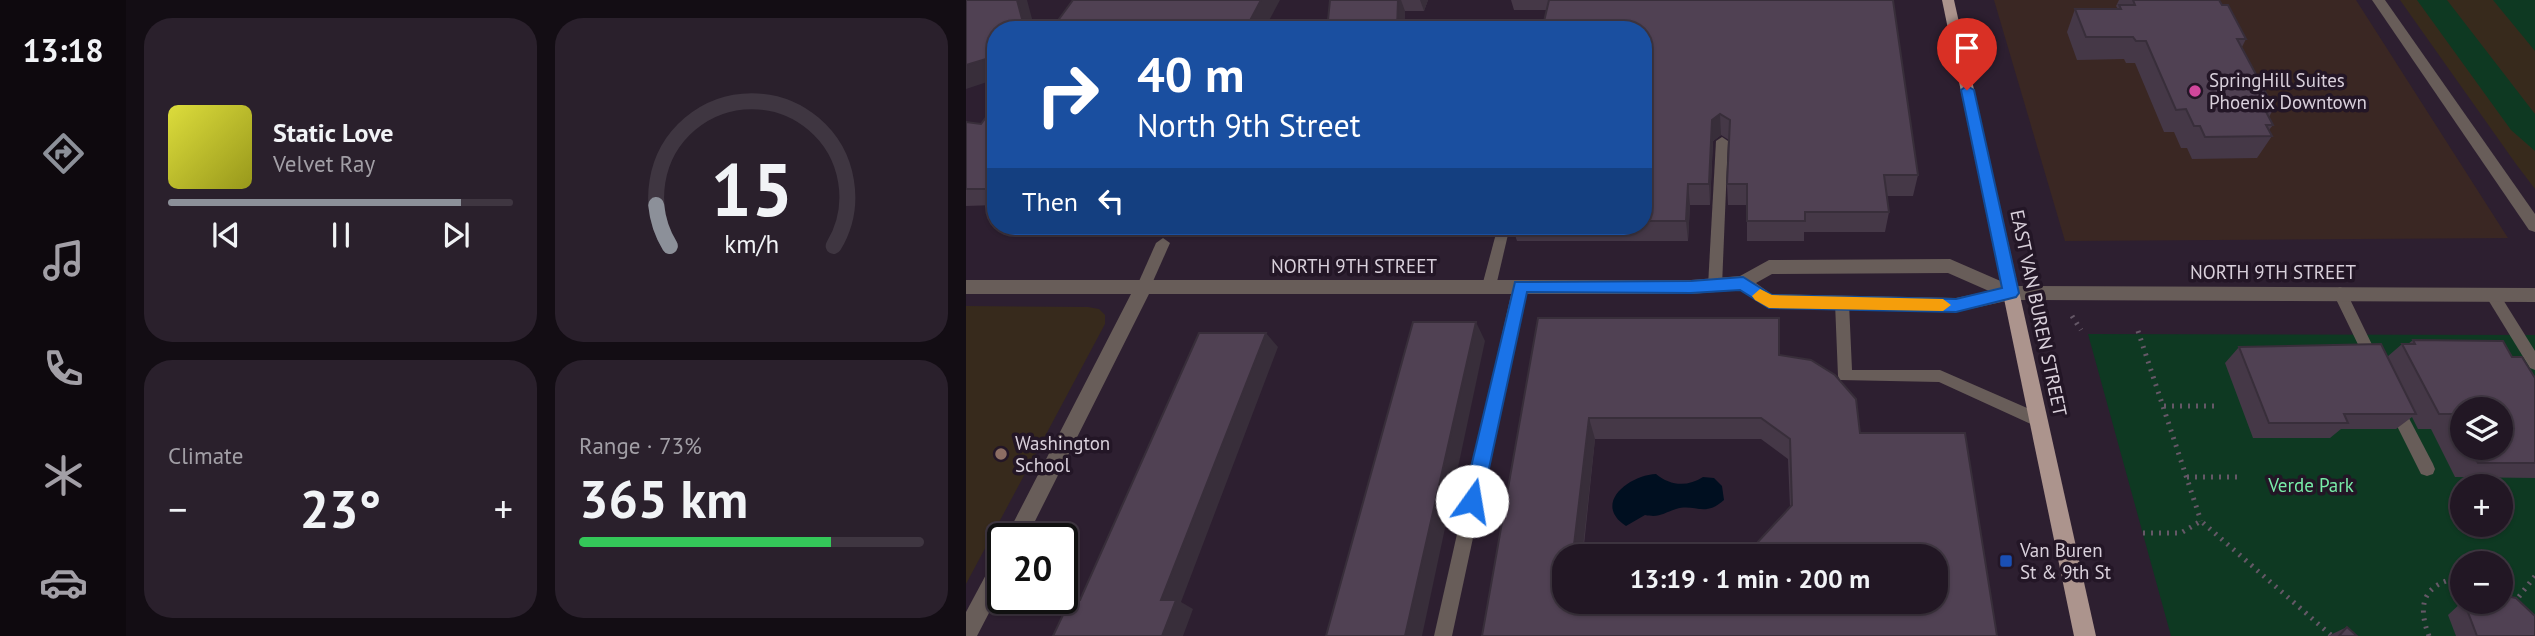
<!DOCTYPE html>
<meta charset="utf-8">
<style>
:root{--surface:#221724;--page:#2a202c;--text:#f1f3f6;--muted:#a29fa6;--line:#3f3641;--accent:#8c9099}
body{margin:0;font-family:"PT Sans",sans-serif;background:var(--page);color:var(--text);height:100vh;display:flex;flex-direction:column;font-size:26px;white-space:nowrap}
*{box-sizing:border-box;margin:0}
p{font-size:23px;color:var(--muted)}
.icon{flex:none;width:38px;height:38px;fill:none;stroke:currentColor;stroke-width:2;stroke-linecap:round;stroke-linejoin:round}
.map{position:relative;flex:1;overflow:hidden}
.drawer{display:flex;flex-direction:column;gap:18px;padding:18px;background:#130d14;width:840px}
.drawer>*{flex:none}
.hud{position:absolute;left:21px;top:21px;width:665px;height:214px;border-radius:28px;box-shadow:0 2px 5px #0004,0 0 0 2px var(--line);background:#1a4fa0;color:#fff;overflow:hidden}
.fabs{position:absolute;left:1484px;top:397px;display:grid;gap:14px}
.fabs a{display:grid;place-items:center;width:63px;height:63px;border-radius:50%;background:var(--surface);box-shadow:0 2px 5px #0004,0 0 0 2px var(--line);font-size:35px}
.speed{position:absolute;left:21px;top:523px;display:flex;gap:14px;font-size:35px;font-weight:700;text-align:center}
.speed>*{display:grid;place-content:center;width:91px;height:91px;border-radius:50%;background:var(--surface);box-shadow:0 2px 5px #0004,0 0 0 2px var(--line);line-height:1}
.speed .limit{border:4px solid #111;border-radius:10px;background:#fff;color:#111}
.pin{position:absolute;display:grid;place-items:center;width:60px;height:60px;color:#fff;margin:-72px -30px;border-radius:50% 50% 50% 0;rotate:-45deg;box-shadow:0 0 7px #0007}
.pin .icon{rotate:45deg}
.me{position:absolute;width:77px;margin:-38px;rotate:13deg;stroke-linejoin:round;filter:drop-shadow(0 0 5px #0008)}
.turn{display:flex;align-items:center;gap:24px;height:147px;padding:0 35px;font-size:32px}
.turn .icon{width:91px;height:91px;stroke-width:2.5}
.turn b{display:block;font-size:49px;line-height:60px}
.then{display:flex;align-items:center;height:66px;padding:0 35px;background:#0003;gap:14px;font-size:26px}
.big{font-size:52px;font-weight:700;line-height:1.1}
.drawer .widget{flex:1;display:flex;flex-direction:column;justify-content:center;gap:10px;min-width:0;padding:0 24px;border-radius:28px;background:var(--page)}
.drawer .dial{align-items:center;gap:0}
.dial svg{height:182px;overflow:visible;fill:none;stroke:var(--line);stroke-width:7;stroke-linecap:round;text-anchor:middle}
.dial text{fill:var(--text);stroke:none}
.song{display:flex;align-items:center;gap:21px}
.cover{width:84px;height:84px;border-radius:10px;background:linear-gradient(135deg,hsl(60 70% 55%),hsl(60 70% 35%))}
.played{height:7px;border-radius:4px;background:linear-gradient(90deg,var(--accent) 85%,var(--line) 85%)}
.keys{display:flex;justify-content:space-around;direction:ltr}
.heat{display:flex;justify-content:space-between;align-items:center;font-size:38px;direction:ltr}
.charge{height:10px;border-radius:5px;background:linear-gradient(90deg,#34c759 73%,var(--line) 0)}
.drawer .tiles{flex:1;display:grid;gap:18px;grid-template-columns:repeat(2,1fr)}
.trip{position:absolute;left:586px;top:544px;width:396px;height:70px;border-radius:28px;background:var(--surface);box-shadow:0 2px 5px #0004,0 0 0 2px var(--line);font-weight:700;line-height:70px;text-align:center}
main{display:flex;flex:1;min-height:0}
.tabs{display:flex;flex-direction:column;width:126px;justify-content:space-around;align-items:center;background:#0e090e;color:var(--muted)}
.tabs .icon{width:49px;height:49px}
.tabs .selected{color:var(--accent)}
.tabs b{font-size:32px;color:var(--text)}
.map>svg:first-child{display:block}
.commercial{fill:#3a2723}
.education{fill:#372a1c}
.green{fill:#0e3922;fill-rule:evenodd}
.water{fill:#000f20}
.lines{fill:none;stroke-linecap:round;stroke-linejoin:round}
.path{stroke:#655867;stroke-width:5;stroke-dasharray:2 6;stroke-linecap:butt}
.lane{fill:#685d59;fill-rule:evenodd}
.street{fill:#685d59;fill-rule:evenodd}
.primary{fill:#ac948d;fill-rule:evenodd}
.wall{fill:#453847;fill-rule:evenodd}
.shaded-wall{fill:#382e3a}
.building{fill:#504153;stroke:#382e3a;stroke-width:2;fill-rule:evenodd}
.route{fill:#1a73e8;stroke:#114b97;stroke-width:2}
.slow{fill:#f59e0b}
.hotel-dot{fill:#d1479c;stroke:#231626;stroke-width:2.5}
.education-dot{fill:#8d6e63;stroke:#231626;stroke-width:2.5}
.transit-dot{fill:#1a4fb4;stroke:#231626;stroke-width:2.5}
.labels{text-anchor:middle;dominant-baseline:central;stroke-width:7;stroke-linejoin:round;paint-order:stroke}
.poi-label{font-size:19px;fill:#d9d0db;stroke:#231626;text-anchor:start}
.street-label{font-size:19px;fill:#d9d0db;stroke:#231626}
.park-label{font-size:19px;fill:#78eca8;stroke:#231626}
</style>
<main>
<nav class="tabs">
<b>13:18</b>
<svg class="icon selected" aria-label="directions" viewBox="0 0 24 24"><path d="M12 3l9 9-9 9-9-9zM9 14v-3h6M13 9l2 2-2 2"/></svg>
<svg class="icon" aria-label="music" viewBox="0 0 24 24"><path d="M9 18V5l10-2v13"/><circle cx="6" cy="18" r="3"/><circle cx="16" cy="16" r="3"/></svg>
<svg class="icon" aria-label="phone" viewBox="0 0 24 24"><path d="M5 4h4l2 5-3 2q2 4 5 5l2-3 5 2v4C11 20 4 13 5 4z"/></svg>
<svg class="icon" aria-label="climate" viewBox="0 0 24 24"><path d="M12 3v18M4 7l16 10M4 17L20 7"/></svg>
<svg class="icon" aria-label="car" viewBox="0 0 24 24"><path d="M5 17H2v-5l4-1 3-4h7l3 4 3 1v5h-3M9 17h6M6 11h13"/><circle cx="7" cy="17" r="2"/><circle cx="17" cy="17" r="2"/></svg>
</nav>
<section class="drawer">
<div class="tiles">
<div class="widget">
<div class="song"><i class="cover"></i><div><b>Static Love</b><p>Velvet Ray</p></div></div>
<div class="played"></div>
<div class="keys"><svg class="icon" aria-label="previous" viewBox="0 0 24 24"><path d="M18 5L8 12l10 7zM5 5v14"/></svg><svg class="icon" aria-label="pause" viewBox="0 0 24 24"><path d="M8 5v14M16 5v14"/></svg><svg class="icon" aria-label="next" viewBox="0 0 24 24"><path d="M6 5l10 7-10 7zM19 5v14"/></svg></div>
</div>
<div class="widget dial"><svg viewBox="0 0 100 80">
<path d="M14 69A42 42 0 1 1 86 69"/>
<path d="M14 69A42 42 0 0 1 8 51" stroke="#8c9099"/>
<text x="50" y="56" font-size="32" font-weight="700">15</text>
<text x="50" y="72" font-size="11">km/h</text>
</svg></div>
<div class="widget"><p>Climate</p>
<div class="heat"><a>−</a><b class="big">23°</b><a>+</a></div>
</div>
<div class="widget"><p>Range · 73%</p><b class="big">365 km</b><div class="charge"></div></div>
</div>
</section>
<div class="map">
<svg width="1569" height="636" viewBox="0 0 1569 636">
<rect width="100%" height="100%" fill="#2d1f30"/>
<!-- commercial -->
<polygon class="commercial" points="1028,0 1390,0 1542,238 1099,241"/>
<!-- education -->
<g class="education">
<polygon points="1434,0 1569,0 1569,189 1550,164"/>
<polygon points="0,306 122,307 133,309 139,315 139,324 0,584"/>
</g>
<!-- green -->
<g class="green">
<polygon points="1451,0 1481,0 1569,114 1569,151 1545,130"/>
<polygon points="1527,0 1569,0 1569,51"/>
<path d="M1122 334 1569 335V636H1205ZM1496 410H1535V448H1496ZM1496 486H1535V525H1496ZM1496 564H1535V602H1496Z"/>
</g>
<!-- water -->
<path class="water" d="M690 474C704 486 722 487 737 477L748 478 756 486 758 500C738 518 729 503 710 509 697 513 694 518 679 515L660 526C626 504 663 475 690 474Z"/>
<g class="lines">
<!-- path -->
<g class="path">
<polyline points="1106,316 1115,330"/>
<polyline points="1172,331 1235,521"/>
<polyline points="1198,406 1248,406"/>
<polyline points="1221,477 1273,477"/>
<polyline points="1177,533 1215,533 1235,521 1366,636"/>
<polyline points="1535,590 1549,600"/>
<polyline points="1548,603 1569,576"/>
<path d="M1463 636C1450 602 1459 583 1496 577"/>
</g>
<!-- lane -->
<g class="lane">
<polygon points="756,137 762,141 756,286 754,290 744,290 742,286 750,141"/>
<polygon points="532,226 544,226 530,286 528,290 518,290 516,286"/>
<polygon points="197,238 204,243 184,288 182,292 172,292 170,288 190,243"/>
<polygon points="554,281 559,282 561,286 486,636 468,636 547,286 549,282"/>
<polygon points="1374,287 1379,289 1412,357 1414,361 1412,365 1407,367 1402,365 1367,293 1369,289"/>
<polygon points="1526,288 1531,290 1569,351 1569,370 1564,368 1521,298 1519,294 1521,290"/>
<polygon points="876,297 881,299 883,303 886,370 974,370 1077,415 1080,420 1077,425 1072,427 1067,425 973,382 874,380 872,376 869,303 871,299"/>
<polygon points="1430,401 1435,403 1467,464 1469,469 1467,474 1461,476 1455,474 1422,408 1425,403"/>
</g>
<!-- street -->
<g class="street">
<polygon points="1406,0 1419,0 1569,214 1569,232 1563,230"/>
<path d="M984 259 1046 286 1569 288V302L1045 300 990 312 802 308 774 290 725 294H183L60 539H39L165 294H0V280H725L774 276 803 260ZM982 273 1023 291 990 298 805 294 790 283 806 274Z"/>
<polygon points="37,553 37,586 11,636 0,636 0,612 30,556"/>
</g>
<!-- primary -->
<polygon class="primary" points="976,0 988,0 1130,636 1108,636"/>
</g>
<!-- wall -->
<g class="wall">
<polygon points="364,0 462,0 458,11 439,11 438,30 361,30"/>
<polygon points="545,0 927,0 952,175 947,196 921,196 923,212 919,232 838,232 838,241 781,241 781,205 762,205 761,184 763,140 755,135 747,141 744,205 724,205 722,241 551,241 546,226 677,226 677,30 580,10 548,10"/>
<polygon points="1153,0 1253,0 1280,39 1276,47 1308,108 1303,117 1307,125 1303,130 1306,136 1291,158 1226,159 1221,148 1215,148 1208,132 1198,132 1169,63 1160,63 1158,59 1111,60 1101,32 1109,9 1152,9 1150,6"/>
<polygon points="30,104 30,205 0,206 0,122 15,124"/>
<polygon points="293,226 380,226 377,234 299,235"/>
<path d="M572 318 813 355 894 433 1031 636H516ZM629 439H795L822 459 824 507 790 544 618 545Z"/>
<path d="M1447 340 1546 357 1569 378V478L1489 477 1465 429H1452L1446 417 1430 429H1375L1364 438H1287L1259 363 1273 347 1421 357 1436 344H1442ZM1496 410 1535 448H1496Z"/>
<polygon points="1496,602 1535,602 1569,636 1490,636 1482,615"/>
<polygon points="1381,627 1391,636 1362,636"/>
</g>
<!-- shaded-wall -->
<g class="shaded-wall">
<polygon points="51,0 61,0 69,30 59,30"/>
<polygon points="295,0 314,0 298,30 279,30"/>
<polygon points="432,0 435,0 439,11 438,30 431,30"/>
<polygon points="454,0 462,0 458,11"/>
<polygon points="30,56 30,79 0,89 0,65"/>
<polygon points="754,114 755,135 747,141 744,205 743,184 746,120"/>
<polygon points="722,184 724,205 722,241 720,221"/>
<polygon points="372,226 380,226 377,234"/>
<polygon points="510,322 519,341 456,636 439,636"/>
<polygon points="300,333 312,347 215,602 227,609 217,636 196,636 195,600"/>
<polygon points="623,418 629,439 616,556 608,545"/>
</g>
<!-- building -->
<g class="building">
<polygon points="0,0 51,0 59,30 30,30 30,56 0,65"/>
<polygon points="107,0 295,0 279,30 85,30"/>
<polygon points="364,0 432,0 431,30 361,30"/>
<polygon points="583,0 927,0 952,175 918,175 923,212 839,212 839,221 781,221 781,184 761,184 764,120 754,114 746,120 743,184 722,184 720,221 677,221 677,30 576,30"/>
<polygon points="1167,0 1253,0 1256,5 1262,5 1280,39 1271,39 1308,108 1298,108 1307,125 1300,125 1306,136 1239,137 1234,126 1228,126 1220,109 1210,110 1180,41 1170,41 1167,37 1120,37 1109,9 1155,9 1153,5 1169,5"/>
<polygon points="30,104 30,189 0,189 0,122 15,124"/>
<path d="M572 318H813V355L845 360 869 375 890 399 894 433H999L1031 636H516ZM623 418H795L824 439 826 505 790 544 608 545ZM598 556H970V602H598Z"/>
<polygon points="447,322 510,322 439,636 360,636"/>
<polygon points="233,333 300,333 195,600 210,600 196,636 87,636 104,600 114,600"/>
<polygon points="1447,340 1537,341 1546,357 1556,357 1569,378 1569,463 1512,463 1504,448 1535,448 1535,410 1496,410 1496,433 1486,414 1473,414 1436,344 1449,344"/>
<polygon points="1415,344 1450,414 1378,414 1382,423 1303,423 1273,347"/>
<polygon points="1535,595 1550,598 1569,616 1569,636 1511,636 1500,607 1506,602 1535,602"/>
<polygon points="1381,627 1391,636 1373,636"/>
</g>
<!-- route -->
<polygon class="route" points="1001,86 1008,90 1053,293 1050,297 990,312 803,308 774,290 725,293 561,292 516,501 513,507 506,510 500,507 497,501 549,282 725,281 777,277 806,295 990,299 1036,288 995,90"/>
<!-- slow -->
<polygon class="slow" points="794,289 806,295 977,299 985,305 977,311 803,308 789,300 786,296"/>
<!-- markers -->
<circle class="hotel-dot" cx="1229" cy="91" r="7"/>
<circle class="education-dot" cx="35" cy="454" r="7"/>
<rect class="transit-dot" x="1033" y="554" width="14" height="14" rx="3.5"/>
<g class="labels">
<!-- poi labels -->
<g class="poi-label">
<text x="1243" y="80">SpringHill Suites<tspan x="1243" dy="22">Phoenix Downtown</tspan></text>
<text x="49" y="443">Washington<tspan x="49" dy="22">School</tspan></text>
<text x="1054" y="550">Van Buren<tspan x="1054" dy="22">St &amp; 9th St</tspan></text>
</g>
<!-- street labels -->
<g class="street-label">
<text x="388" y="266">NORTH 9TH STREET</text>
<text x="1307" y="272">NORTH 9TH STREET</text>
<text transform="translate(1073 313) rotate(78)">EAST VAN BUREN STREET</text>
</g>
<!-- park labels -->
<g class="park-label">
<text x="1345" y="485">Verde Park</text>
</g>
</g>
</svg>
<div class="fabs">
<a><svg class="icon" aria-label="layers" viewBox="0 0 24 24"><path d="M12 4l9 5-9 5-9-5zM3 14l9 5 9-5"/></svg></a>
<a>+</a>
<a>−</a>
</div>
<div class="speed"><div class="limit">20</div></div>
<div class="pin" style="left:1001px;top:90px;background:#d93025"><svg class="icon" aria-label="arrive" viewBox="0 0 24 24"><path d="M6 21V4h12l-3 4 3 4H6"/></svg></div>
<svg class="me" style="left:506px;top:501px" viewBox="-20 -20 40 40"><circle r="19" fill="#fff"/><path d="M0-13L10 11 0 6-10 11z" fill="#1a73e8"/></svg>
<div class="trip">13:19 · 1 min · 200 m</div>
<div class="hud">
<div class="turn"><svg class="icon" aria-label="right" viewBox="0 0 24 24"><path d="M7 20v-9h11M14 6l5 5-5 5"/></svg><div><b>40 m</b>North 9th Street</div></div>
<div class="then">Then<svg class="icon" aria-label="left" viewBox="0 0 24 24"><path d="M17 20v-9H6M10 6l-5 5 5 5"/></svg></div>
</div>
</div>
</main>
